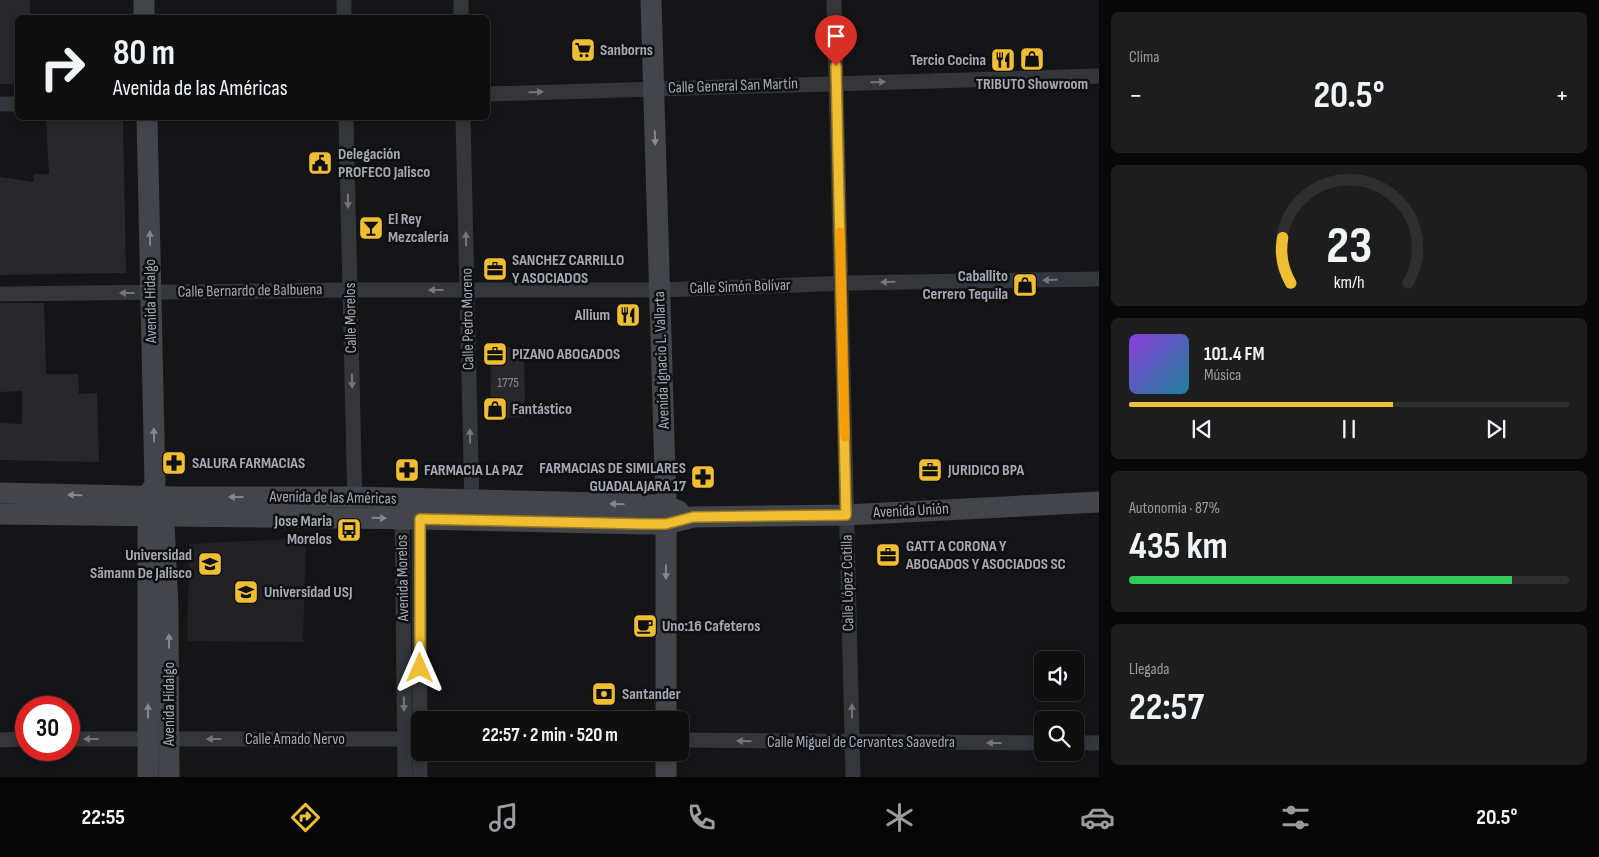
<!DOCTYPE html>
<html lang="es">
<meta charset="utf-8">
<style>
:root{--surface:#100f10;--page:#1e1d1e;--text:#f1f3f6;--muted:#9c9c9f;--line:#302f30;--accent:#f0be32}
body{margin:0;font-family:"Sofia Sans Condensed",sans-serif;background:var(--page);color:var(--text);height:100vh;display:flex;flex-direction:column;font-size:19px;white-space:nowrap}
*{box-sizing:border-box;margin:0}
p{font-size:16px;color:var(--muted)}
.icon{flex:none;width:28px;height:28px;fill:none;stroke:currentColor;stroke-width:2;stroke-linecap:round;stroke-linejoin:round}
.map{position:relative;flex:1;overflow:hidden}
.details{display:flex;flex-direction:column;gap:12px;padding:12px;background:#090809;width:500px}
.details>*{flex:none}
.top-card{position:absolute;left:15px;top:15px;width:475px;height:105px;border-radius:8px;box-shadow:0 2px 8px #0003,0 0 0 1px var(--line);background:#100f10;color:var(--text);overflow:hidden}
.controls{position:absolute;left:1034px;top:651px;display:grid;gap:10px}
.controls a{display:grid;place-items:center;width:50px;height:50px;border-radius:8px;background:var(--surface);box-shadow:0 2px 8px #0003,0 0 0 1px var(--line);font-size:25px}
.speed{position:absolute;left:15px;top:696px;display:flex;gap:10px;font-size:25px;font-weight:700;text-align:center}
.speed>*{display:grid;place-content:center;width:65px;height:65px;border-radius:50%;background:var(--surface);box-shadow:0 2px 8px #0003,0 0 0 1px var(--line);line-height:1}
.speed .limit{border:8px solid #d22;background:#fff;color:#111}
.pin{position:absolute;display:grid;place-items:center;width:42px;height:42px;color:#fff;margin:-51px -21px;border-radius:50% 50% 50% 0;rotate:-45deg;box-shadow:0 0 5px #0007}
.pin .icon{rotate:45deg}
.me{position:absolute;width:55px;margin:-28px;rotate:0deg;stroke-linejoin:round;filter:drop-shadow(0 0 4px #0008)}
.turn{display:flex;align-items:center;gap:18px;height:105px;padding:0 15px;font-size:22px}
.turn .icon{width:65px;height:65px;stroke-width:2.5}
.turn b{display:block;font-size:35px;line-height:42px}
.big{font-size:38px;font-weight:700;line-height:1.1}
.details .tile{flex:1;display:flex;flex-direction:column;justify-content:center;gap:8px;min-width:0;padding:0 18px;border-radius:8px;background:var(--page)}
.details .dial{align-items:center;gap:0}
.dial svg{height:130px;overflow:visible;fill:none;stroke:var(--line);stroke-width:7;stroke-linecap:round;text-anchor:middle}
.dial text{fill:var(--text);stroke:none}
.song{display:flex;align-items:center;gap:15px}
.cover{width:60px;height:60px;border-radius:8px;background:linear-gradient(135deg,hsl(270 70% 55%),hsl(190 70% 35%))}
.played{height:5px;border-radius:2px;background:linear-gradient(90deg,var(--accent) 60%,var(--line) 60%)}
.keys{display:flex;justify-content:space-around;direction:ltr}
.heat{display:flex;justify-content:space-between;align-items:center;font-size:28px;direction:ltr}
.charge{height:8px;border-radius:4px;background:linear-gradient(90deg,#34c759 87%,var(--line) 0)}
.trip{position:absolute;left:411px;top:711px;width:278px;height:50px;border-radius:8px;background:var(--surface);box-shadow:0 2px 8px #0003,0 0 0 1px var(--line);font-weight:700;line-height:50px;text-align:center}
.dock{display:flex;height:80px;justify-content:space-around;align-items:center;background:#060606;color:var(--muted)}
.dock .icon{width:35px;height:35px}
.dock .current{color:var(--accent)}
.dock b{font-size:22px;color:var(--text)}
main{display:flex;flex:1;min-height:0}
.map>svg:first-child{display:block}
.built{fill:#212023}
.building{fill:#28272a}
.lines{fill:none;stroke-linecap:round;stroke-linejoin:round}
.minor{stroke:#35363b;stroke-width:15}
.secondary{stroke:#44454b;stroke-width:21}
.oneway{fill:#73767f}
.oneway2{fill:#848791}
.route-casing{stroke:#9c7c20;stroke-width:12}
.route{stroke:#f0be32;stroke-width:9}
.slow{stroke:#f59e0b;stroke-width:9}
.labels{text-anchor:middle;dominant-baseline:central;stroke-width:5;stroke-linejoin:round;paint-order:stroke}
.number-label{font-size:14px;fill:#868892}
.poi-label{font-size:16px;font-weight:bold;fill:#a6aab6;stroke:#100f11;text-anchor:start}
.street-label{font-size:16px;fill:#a6aab6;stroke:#100f11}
</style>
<main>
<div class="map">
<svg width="1099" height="777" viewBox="0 0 1099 777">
<rect width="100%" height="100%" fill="#151416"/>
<!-- built -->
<polygon class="built" points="306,538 303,642 187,641 189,544"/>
<!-- building -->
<g class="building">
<polygon points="0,0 30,0 30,18 18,18 18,84 0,84"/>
<polygon points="46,118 123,118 126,273 0,275 0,177 34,182 33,174 49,174"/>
<polygon points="0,303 44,303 46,374 78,374 79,394 97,393 99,462 0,460 0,423 22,424 22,391 0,392"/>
<polygon points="490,347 524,347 525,417 491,418"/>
</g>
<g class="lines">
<!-- minor -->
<g class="minor">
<polyline points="344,0 344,18"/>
<polyline points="461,0 461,18"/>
<polyline points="834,0 853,777"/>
<polyline points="488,94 1099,76"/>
<polyline points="0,104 18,104"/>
<polyline points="346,118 355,506"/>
<polyline points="463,118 472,508"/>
<polyline points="0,294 350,290 660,290 848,283 1099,279"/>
<polyline points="402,510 405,777"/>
<polyline points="419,511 420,777"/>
<polyline points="69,739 148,739"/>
<polyline points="169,739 413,739"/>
<polyline points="0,740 26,739"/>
<polyline points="680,740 1042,743"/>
<polyline points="1075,743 1099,743"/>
</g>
<!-- secondary -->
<g class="secondary">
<polyline points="144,0 144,18"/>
<polyline points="651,0 666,506 666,720"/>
<polyline points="147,118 155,484 148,496 148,777"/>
<polyline points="0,493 177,497 355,497 642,504 666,506 679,511"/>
<polyline points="163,502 168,608 169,777"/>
<polyline points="0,514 419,519 645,524 666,524 693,517 846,515 1099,502"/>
<polyline points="666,752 666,777"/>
</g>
</g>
<!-- one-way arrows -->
<defs><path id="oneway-solid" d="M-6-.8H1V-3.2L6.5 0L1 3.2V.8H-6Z" transform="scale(1.25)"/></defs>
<g class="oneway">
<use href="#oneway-solid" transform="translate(878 82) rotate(-1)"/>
<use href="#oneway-solid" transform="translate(536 92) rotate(-2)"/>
<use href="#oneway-solid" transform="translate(348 201) rotate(89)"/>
<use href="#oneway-solid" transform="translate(466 239) rotate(-91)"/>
<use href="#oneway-solid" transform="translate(1050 280) rotate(179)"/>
<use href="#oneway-solid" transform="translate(888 282) rotate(179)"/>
<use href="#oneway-solid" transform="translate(436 290) rotate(180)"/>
<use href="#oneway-solid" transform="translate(127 293) rotate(180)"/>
<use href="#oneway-solid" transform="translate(352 381) rotate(89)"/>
<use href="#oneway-solid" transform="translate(470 436) rotate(-91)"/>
<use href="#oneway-solid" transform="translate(404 704) rotate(89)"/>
<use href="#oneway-solid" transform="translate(852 711) rotate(-91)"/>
<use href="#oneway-solid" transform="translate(91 739) rotate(180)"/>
<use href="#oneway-solid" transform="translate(214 739) rotate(-180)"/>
<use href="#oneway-solid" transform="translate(744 741) rotate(-179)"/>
<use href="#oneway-solid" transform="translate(994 743) rotate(-180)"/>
</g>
<g class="oneway2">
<use href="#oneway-solid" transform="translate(655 138) rotate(88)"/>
<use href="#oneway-solid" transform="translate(150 238) rotate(-91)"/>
<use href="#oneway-solid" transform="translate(154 435) rotate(-91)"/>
<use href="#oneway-solid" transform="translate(75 495) rotate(-179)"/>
<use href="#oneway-solid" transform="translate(236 497) rotate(-180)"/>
<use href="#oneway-solid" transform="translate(617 504) rotate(-179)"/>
<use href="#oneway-solid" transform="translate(379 518) rotate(1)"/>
<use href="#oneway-solid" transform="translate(666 572) rotate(90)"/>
<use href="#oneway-solid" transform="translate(169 641) rotate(-90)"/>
<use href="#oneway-solid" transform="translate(148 711) rotate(-90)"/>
</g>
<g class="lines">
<defs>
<polyline id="route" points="420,668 420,519 645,524 666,524 693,517 846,515 836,66"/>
</defs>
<!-- route casing -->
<use href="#route" class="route-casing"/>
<!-- route -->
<use href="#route" class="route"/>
<!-- slow -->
<polyline class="slow" points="840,232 845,437"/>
</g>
<!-- icons -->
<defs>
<symbol id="supermarket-square" viewBox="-11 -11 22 22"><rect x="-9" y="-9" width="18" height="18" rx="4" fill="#f0be32" stroke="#100f11"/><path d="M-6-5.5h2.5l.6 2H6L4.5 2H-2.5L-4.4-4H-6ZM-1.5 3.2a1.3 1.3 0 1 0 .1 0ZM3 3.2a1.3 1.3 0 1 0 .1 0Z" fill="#111"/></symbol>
<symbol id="shop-square" viewBox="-11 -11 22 22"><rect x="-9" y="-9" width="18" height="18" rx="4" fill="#f0be32" stroke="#100f11"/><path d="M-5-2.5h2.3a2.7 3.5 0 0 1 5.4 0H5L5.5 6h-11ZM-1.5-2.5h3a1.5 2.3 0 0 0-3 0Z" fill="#111"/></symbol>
<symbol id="restaurant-square" viewBox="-11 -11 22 22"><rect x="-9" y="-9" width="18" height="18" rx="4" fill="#f0be32" stroke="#100f11"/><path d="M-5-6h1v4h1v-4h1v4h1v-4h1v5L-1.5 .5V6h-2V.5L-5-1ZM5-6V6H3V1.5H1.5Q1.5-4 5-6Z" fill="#111"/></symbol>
<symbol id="civic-square" viewBox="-11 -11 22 22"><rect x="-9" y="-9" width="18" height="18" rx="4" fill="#f0be32" stroke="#100f11"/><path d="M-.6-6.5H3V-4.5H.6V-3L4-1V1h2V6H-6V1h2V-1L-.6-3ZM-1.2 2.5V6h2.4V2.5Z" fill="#111"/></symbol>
<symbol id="bar-square" viewBox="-11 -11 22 22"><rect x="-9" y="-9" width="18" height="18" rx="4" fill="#f0be32" stroke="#100f11"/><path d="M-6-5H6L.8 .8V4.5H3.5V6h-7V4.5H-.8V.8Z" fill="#111"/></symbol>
<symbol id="office-square" viewBox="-11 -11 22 22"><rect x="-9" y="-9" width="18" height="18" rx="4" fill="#f0be32" stroke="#100f11"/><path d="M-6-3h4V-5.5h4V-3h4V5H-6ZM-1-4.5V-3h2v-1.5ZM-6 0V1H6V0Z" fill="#111"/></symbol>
<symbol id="pharmacy-square" viewBox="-11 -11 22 22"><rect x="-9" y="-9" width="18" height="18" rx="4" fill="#f0be32" stroke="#100f11"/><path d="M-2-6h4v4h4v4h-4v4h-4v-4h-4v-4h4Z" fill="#111"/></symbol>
<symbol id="bus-square" viewBox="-11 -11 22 22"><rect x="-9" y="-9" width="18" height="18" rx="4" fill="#f0be32" stroke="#100f11"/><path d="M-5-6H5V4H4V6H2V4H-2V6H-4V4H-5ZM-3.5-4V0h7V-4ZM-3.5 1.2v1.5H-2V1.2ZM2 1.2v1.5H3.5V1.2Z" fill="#111"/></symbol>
<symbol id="university-square" viewBox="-11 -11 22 22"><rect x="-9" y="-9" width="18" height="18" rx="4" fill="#f0be32" stroke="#100f11"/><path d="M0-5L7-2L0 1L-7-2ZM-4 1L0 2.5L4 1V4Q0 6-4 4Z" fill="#111"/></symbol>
<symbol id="cafe-square" viewBox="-11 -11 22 22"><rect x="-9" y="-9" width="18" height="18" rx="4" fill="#f0be32" stroke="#100f11"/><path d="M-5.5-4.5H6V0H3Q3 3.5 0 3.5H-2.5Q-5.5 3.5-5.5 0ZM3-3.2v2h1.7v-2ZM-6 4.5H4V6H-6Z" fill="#111"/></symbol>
<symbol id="bank-square" viewBox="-11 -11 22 22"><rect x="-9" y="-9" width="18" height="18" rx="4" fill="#f0be32" stroke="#100f11"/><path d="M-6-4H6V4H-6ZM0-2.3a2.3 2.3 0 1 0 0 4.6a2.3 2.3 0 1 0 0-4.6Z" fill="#111"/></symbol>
</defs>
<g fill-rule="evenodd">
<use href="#supermarket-square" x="569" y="36" width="28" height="28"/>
<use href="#shop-square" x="1018" y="45" width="28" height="28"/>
<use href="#restaurant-square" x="989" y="46" width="28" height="28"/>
<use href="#civic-square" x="306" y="149" width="28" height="28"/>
<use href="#bar-square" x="357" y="214" width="28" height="28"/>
<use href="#office-square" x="481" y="255" width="28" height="28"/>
<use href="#shop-square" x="1011" y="271" width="28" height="28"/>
<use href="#restaurant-square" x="614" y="301" width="28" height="28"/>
<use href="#office-square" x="481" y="340" width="28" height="28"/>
<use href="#shop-square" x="481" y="395" width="28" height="28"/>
<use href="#pharmacy-square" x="160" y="449" width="28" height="28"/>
<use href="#pharmacy-square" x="393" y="456" width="28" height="28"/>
<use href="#office-square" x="916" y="456" width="28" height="28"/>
<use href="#pharmacy-square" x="689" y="463" width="28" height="28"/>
<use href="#bus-square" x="335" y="516" width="28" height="28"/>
<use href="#office-square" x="874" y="541" width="28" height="28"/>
<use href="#university-square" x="196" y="550" width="28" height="28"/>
<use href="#university-square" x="232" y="578" width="28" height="28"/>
<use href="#cafe-square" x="631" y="612" width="28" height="28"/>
<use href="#bank-square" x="590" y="680" width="28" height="28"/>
</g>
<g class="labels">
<!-- number labels -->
<g class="number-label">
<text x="508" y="382">1775</text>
</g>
<!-- poi labels -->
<g class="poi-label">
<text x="600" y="50">Sanborns</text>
<text x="986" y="60" text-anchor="end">Tercio Cocina</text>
<text x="1032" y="84" text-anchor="middle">TRIBUTO Showroom</text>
<text x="338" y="154">Delegación<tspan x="338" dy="18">PROFECO Jalisco</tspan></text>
<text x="388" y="219">El Rey<tspan x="388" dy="18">Mezcalería</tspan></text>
<text x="512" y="260">SANCHEZ CARRILLO<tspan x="512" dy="18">Y ASOCIADOS</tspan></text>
<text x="1008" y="276" text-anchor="end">Caballito<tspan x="1008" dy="18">Cerrero Tequila</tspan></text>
<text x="610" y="315" text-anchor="end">Allium</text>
<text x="512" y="354">PIZANO ABOGADOS</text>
<text x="512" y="409">Fantástico</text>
<text x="192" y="463">SALURA FARMACIAS</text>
<text x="686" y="468" text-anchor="end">FARMACIAS DE SIMILARES<tspan x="686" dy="18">GUADALAJARA 17</tspan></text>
<text x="424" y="470">FARMACIA LA PAZ</text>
<text x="948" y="470">JURIDICO BPA</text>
<text x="332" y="521" text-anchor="end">Jose Maria<tspan x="332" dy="18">Morelos</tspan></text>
<text x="906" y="546">GATT A CORONA Y<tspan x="906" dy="18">ABOGADOS Y ASOCIADOS SC</tspan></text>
<text x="192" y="555" text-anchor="end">Universidad<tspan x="192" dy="18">Sämann De Jalisco</tspan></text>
<text x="264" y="592">Universidad USJ</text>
<text x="662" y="626">Uno:16 Cafeteros</text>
<text x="622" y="694">Santander</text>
</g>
<!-- street labels -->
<g class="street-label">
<text transform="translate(733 86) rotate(-2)">Calle General San Martín</text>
<text transform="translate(740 287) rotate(-2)">Calle Simón Bolívar</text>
<text transform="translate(250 291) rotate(-1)">Calle Bernardo de Balbuena</text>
<text transform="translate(151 301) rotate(-91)">Avenida Hidalgo</text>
<text transform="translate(351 318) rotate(-91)">Calle Morelos</text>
<text transform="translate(468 319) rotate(-91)">Calle Pedro Moreno</text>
<text transform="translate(662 360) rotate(-92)">Avenida Ignacio L. Vallarta</text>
<text transform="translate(333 498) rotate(1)">Avenida de las Américas</text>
<text transform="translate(911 511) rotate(-3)">Avenida Unión</text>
<text transform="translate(403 578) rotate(-91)">Avenida Morelos</text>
<text transform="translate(848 583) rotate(-91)">Calle López Cotilla</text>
<text transform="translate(169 704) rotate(-90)">Avenida Hidalgo</text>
<text x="295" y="739">Calle Amado Nervo</text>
<text x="861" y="742">Calle Miguel de Cervantes Saavedra</text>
</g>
</g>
</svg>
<div class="controls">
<a><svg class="icon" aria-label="sound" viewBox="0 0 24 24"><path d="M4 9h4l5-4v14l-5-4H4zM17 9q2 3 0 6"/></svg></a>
<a><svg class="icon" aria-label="search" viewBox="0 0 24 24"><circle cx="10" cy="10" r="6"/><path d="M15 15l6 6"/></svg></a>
</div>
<div class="speed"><div class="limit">30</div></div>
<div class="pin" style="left:836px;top:66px;background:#d93025"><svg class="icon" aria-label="arrive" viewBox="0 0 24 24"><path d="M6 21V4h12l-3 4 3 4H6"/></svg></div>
<svg class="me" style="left:420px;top:668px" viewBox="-20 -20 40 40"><path d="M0-17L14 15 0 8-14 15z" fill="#f0be32" stroke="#fff" stroke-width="4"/></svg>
<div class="trip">22:57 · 2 min · 520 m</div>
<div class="top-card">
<div class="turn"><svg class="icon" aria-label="right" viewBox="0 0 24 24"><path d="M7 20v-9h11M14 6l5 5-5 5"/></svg><div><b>80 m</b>Avenida de las Américas</div></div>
</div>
</div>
<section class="details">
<div class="tile"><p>Clima</p>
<div class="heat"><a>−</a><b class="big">20.5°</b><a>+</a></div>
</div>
<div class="tile dial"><svg viewBox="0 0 100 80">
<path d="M14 69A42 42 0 1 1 86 69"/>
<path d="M14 69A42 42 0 0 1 9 41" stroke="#f0be32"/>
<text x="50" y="56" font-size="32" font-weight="700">23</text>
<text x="50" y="72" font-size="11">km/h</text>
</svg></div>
<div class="tile">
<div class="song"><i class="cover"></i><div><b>101.4 FM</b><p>Música</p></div></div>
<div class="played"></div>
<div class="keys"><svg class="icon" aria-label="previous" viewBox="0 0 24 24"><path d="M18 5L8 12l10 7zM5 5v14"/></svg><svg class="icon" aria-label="pause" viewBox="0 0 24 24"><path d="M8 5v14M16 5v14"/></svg><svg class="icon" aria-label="next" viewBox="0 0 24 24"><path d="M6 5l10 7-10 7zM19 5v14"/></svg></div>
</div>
<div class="tile"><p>Autonomía · 87%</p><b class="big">435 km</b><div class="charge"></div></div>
<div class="tile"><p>Llegada</p><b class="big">22:57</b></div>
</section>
</main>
<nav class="dock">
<b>22:55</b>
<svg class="icon current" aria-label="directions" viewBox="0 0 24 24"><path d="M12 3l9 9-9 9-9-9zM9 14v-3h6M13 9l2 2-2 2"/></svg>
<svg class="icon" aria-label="music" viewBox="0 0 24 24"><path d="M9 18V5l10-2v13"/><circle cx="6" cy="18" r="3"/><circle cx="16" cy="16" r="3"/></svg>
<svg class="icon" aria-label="phone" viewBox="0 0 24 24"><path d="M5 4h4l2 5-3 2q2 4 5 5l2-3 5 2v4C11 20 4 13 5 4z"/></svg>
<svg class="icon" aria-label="climate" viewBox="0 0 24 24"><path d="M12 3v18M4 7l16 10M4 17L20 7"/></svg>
<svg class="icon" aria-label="car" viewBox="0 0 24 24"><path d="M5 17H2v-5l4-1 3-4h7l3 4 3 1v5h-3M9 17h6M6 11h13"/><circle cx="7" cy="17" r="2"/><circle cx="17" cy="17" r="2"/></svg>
<svg class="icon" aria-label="filters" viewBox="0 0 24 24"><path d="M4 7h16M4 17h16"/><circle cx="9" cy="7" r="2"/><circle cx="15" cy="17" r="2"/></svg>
<b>20.5°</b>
</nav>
